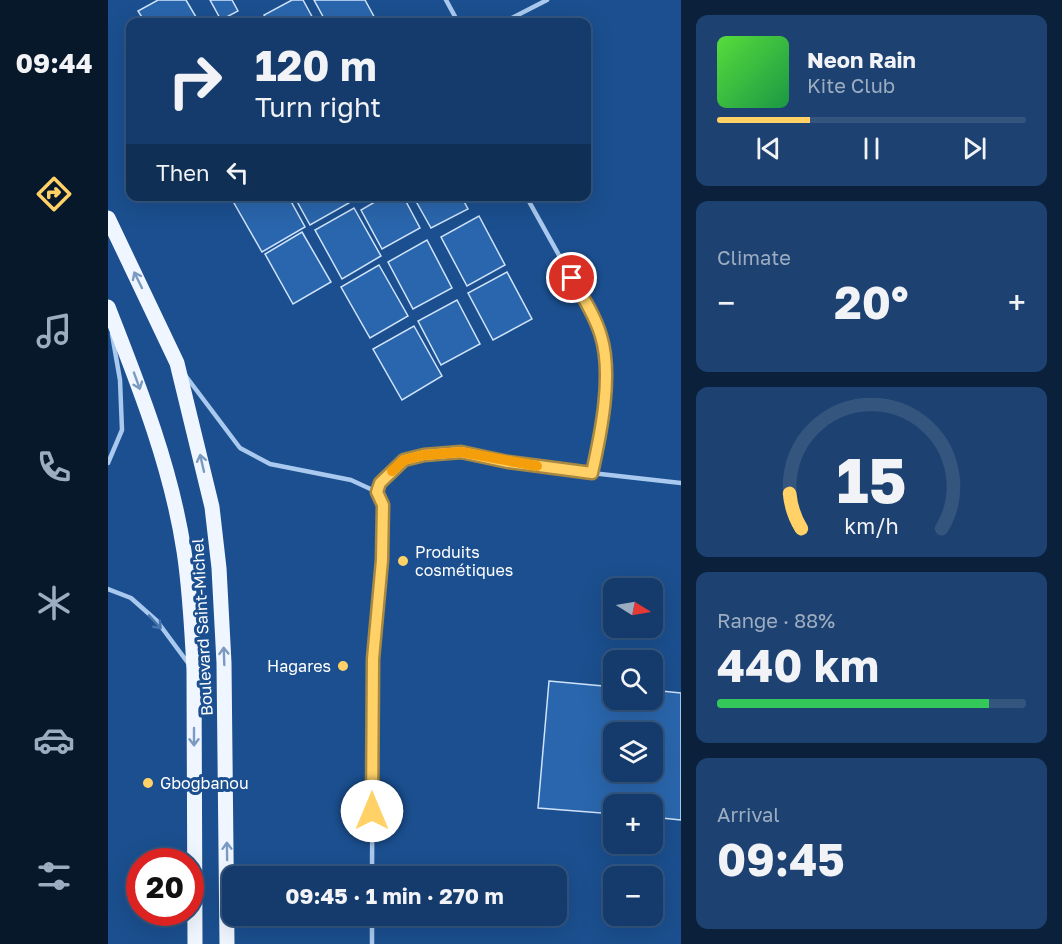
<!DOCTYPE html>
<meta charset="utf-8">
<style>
:root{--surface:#143b6b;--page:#1d4271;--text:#f1f3f6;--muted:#9dadc1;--line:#33557e;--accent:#ffd166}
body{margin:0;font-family:"Golos Text",sans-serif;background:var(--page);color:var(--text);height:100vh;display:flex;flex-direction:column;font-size:22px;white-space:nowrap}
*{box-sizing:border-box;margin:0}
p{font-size:20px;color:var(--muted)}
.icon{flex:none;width:33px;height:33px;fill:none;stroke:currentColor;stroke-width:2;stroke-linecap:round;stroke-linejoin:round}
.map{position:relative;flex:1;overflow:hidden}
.sheet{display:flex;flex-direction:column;gap:15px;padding:15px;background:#0b203b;width:381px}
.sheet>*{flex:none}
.top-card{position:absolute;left:18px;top:18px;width:465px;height:183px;border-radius:12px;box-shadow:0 6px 24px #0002,0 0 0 2px var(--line);background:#143b6b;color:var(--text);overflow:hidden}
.needle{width:39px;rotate:101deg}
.tools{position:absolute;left:495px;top:578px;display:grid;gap:12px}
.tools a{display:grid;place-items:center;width:60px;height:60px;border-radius:12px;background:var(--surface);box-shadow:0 6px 24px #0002,0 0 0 2px var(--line);font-size:30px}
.speed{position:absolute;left:18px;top:848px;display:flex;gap:12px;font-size:30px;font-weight:700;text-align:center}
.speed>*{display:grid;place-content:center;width:78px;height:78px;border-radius:50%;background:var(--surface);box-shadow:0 6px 24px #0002,0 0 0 2px var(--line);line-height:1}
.speed .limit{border:9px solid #d22;background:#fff;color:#111}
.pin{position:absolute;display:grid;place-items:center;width:51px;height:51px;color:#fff;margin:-26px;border:3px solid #fff;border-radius:50%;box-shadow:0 2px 6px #0007}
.me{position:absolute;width:66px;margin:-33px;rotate:0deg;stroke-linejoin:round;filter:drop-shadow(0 0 4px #0008)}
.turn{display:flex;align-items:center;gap:21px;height:126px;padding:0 30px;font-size:27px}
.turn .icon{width:78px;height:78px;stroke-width:2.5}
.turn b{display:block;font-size:42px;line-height:51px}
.then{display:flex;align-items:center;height:57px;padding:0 30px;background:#0003;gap:12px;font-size:22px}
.big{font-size:45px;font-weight:700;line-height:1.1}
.sheet .card{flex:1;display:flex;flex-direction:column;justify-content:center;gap:9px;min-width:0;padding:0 21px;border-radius:12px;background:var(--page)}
.sheet .dial{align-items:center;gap:0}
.dial svg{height:156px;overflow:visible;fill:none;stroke:var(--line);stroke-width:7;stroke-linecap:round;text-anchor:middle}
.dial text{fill:var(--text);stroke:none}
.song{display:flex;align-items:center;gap:18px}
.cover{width:72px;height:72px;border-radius:9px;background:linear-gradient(135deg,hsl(110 70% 55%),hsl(140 70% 35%))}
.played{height:6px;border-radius:3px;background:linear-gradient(90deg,var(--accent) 30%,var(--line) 30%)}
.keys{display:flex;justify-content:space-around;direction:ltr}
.heat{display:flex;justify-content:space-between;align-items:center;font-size:33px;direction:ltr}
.charge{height:9px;border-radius:4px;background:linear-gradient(90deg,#34c759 88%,var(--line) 0)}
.trip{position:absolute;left:114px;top:866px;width:345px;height:60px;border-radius:12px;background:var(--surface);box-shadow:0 6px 24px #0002,0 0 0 2px var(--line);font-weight:700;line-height:60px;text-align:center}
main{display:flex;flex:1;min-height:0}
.dock{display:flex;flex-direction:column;width:108px;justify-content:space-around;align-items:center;background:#08182b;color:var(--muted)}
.dock .icon{width:42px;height:42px}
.dock .on{color:var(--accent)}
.dock b{font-size:27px;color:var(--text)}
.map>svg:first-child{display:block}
.building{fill:#2a66ad;stroke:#cfe3fa;stroke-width:1.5;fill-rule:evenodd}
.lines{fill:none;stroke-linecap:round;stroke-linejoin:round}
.service{stroke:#a9c9ee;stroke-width:4.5}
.primary{stroke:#f0f6ff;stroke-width:15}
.oneway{stroke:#7b9ac1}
.oneway2{stroke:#4674ac}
.route-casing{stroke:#a68842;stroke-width:15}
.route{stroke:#ffd166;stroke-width:10}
.slow{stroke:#f59e0b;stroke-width:10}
.poi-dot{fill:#ffd166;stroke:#1b4f8f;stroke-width:2}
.labels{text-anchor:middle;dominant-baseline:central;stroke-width:6;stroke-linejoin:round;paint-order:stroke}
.poi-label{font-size:16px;fill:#fff;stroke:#1b4f8f;text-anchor:start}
.street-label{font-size:16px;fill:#fff;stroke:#1b4f8f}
</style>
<main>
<nav class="dock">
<b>09:44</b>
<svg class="icon on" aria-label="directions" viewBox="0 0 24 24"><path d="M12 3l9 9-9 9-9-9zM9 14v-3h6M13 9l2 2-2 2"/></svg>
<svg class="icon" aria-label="music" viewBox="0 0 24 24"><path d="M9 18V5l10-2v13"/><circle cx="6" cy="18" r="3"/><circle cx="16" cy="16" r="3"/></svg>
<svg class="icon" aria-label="phone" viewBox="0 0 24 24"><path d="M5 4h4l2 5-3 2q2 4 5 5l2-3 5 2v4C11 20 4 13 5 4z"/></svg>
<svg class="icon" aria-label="climate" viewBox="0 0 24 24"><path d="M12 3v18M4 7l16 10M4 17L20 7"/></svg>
<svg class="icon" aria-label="car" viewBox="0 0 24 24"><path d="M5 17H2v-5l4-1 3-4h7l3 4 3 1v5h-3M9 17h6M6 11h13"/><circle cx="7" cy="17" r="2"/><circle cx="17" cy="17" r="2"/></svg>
<svg class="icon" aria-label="filters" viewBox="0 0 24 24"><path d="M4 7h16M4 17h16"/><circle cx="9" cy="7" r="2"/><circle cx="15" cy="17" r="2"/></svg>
</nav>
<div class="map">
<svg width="573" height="944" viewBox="0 0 573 944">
<rect width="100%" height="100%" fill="#1b4f8f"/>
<!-- building -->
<g class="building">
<polygon points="50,0 78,0 91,22 37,22 30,11"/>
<polygon points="102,0 124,0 130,11 113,20"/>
<polygon points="184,0 195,0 207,22 159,22 156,15"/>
<polygon points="206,0 257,0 269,22 218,22"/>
<polygon points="122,196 180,196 197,227 154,252"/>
<polygon points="186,196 238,196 241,203 202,225"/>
<polygon points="277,196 295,196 312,228 274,249 253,210"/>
<polygon points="305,196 353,196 360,209 323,228"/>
<polygon points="246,208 273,256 234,279 207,230"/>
<polygon points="371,216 397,265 359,286 333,237"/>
<polygon points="194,232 223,282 185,304 157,254"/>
<polygon points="319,240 344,288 305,309 280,262"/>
<polygon points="271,265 300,316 262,338 233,287"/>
<polygon points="399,272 424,319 385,340 360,293"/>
<polygon points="349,300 372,344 333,365 310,321"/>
<polygon points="306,326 334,376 294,400 265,349"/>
<path d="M441 681 506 687V699H544V690L573 693V820L544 817V804H506V814L430 808ZM506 732H544V771H506Z"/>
</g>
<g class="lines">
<!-- service -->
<g class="service">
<polyline points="338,0 350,22"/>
<polyline points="396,22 439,0"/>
<path d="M418 196 486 318C505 368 496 422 484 473"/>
<polyline points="77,375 132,448 162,464 243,480 269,492 275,505 274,560 265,659 264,876"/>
<polyline points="0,463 14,430 12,380 4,334"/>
<polyline points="269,492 272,483 296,460 316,455 353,452 430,467 573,483"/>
<polyline points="0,589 23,598 49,621 80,663"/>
<polyline points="264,944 264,915"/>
</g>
<!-- primary -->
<g class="primary">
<polyline points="0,218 69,363 104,507 111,568 116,663 119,944"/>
<path d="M0 307C31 386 63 466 76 551 82 590 84 630 86 670L87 944"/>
</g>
</g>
<!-- one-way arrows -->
<defs><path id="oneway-shaft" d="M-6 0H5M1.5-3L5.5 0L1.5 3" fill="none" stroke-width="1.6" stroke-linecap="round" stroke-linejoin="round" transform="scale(1.5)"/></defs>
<g class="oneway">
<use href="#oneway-shaft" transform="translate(30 280) rotate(-116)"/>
<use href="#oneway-shaft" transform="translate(29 381) rotate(70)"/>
<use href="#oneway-shaft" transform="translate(94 463) rotate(-103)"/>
<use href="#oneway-shaft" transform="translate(116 656) rotate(-92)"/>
<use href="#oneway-shaft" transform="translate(86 737) rotate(90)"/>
<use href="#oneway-shaft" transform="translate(119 851) rotate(-91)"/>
</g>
<use class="oneway2" href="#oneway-shaft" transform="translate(47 622) rotate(47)"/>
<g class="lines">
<defs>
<path id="route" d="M264 811 265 659 274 560 275 505 269 492 272 483 296 460 316 455 353 452 400 462 484 473C493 433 505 375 493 336 487 315 474 296 464 278"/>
</defs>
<!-- route casing -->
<use href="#route" class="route-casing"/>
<!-- route -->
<use href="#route" class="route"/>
<!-- slow -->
<polyline class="slow" points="284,471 296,460 316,455 353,452 429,466"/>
</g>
<!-- markers -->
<g class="poi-dot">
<circle cx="295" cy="561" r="6"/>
<circle cx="235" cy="666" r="6"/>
<circle cx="40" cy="783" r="6"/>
</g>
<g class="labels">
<!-- poi labels -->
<g class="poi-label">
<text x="307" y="552">Produits<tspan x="307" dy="18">cosmétiques</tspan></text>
<text x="223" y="666" text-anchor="end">Hagares</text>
<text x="52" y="783">Gbogbanou</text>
</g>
<!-- street labels -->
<g class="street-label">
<text transform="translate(94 627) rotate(-93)">Boulevard Saint-Michel</text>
</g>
</g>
</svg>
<div class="tools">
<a><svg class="needle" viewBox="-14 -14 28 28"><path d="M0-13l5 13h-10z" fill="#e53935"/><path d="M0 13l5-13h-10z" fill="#9dadc1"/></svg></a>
<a><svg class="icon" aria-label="search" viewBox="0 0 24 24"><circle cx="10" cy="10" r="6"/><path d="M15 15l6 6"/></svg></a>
<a><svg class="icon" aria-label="layers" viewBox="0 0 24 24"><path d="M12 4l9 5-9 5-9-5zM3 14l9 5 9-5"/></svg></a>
<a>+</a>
<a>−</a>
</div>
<div class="speed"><div class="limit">20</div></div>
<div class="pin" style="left:464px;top:278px;background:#d93025"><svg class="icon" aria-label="arrive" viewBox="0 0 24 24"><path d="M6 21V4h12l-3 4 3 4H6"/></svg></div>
<svg class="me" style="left:264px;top:811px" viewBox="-20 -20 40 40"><circle r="19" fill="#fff"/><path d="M0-13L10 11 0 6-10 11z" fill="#ffd166"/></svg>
<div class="trip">09:45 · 1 min · 270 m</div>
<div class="top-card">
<div class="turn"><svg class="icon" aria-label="right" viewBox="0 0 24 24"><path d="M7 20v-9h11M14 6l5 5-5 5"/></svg><div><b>120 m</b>Turn right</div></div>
<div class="then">Then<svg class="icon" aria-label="left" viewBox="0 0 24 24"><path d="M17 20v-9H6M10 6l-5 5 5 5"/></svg></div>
</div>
</div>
<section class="sheet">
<div class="card">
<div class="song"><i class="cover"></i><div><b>Neon Rain</b><p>Kite Club</p></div></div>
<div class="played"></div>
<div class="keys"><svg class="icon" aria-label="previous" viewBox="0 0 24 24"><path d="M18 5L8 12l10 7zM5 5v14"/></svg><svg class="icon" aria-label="pause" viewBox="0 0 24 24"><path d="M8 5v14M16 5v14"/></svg><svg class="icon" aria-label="next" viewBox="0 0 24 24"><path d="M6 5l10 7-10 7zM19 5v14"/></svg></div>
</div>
<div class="card"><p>Climate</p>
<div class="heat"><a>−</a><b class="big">20°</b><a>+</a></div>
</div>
<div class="card dial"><svg viewBox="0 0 100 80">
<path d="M14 69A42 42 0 1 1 86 69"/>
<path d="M14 69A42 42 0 0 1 8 51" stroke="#ffd166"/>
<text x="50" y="56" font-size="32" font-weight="700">15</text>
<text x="50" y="72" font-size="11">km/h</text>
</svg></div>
<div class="card"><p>Range · 88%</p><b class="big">440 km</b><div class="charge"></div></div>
<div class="card"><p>Arrival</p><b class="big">09:45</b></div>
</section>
</main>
